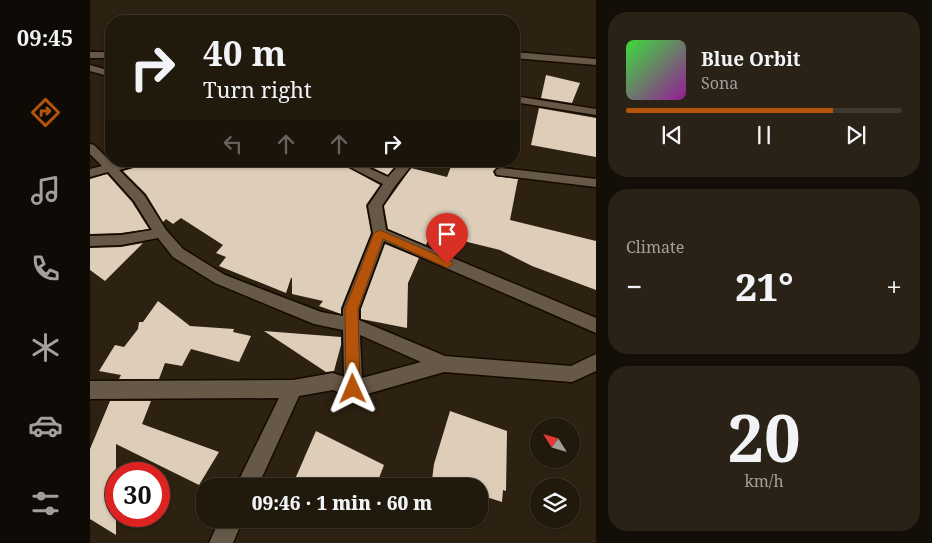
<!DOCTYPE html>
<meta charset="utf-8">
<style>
:root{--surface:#22190d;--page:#2a2216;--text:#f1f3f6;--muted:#a2a09d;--line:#3f382e;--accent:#b45309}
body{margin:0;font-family:"Noto Serif",serif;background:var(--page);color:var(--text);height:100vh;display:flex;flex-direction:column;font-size:19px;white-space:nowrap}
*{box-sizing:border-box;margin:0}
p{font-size:16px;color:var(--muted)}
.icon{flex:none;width:28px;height:28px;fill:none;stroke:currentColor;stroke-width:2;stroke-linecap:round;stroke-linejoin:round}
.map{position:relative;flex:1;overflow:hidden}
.sheet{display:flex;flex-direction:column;gap:12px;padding:12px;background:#130e07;width:336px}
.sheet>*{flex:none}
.hud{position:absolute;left:15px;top:15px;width:415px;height:152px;border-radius:20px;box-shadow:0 1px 4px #0004,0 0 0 1px var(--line);background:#22190d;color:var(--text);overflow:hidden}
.needle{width:32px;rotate:307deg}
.buttons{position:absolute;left:440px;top:418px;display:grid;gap:10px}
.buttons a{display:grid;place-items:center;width:50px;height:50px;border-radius:50%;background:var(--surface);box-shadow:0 1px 4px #0004,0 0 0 1px var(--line);font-size:25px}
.speed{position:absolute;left:15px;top:462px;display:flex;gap:10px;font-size:25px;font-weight:700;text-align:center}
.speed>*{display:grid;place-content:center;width:65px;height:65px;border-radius:50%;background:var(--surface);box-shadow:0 1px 4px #0004,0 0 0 1px var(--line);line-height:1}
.speed .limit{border:8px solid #d22;background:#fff;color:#111}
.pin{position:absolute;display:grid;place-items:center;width:42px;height:42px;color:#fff;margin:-51px -21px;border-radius:50% 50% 50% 0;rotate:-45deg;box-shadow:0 0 5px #0007}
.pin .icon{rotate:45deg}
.me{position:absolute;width:55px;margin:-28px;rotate:359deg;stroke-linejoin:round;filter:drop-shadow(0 0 4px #0008)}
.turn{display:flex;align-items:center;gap:18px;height:105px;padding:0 15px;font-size:22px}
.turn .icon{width:65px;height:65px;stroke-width:2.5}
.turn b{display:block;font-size:35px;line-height:42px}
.lanes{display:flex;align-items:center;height:48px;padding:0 15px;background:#0003;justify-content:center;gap:25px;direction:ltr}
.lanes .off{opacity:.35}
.big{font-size:38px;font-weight:800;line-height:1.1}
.sheet .widget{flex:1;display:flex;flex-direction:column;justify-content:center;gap:8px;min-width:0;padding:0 18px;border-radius:20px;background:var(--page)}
.sheet .dial{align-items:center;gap:0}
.dial b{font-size:65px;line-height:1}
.song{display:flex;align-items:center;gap:15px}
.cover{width:60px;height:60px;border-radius:8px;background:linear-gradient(135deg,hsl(120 70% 55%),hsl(300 70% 35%))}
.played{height:5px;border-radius:2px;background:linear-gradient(90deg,var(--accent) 75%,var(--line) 75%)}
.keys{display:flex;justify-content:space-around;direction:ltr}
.heat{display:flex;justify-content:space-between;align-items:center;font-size:28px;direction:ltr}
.trip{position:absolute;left:106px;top:478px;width:292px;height:50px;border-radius:20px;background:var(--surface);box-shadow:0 1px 4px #0004,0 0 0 1px var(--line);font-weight:800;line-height:50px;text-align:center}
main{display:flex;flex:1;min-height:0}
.tabs{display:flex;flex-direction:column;width:90px;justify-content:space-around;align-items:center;background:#0e0a05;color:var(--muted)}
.tabs .icon{width:35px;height:35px}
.tabs .selected{color:var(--accent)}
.tabs b{font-size:22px;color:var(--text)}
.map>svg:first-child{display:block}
.building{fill:#ddcdb9}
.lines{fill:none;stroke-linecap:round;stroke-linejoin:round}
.minor-casing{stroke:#150a00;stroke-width:3}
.minor{fill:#675948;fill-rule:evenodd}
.route{fill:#b45309;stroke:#753606}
</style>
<main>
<nav class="tabs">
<b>09:45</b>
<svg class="icon selected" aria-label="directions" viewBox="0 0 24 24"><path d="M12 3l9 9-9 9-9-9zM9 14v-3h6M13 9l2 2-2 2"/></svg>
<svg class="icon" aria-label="music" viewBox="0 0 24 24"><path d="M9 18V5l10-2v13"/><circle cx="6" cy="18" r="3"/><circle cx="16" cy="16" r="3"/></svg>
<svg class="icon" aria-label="phone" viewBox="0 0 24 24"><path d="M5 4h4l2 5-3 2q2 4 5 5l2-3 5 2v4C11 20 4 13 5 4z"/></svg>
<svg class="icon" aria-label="climate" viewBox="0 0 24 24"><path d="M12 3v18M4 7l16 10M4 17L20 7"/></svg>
<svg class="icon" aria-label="car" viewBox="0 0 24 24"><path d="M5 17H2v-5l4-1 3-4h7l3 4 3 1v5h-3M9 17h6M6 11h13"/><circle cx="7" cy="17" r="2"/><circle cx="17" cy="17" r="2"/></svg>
<svg class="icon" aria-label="filters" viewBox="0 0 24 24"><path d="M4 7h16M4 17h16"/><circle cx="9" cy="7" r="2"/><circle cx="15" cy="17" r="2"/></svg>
</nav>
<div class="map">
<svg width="506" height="543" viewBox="0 0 506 543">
<rect width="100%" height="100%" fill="#2d2111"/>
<!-- building -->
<g class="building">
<polygon points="456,75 490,83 482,103 451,98"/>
<polygon points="449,108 506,118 506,157 441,145"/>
<polygon points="58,161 246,161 290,185 276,205 281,233 251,308 251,314 229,306 233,301 202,294 202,278 201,278 196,293 129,266 136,257 126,253 133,245 91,218 83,224 76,219 73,222 56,194 33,171 54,165"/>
<polygon points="269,161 290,161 306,165 298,175"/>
<polygon points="363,161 382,161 408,167 403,171 405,176 428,179 420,220 506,241 506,290 442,266 410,250 341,233 336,245 298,229 294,206 321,168 357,177"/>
<polygon points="17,174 42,202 59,229 31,233 0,234 0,179"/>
<polygon points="53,243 15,281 0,270 0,248 31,247"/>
<polygon points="295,244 329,258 318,283 317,328 271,319 271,309"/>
<polygon points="68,301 100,326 144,329 143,332 161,336 149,362 101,349 92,366 75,363 69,379 29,379 31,375 9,371 25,345 34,347 48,329 49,322 53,322"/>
<polygon points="174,331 251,337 251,345 244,371 236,372"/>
<polygon points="20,401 61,401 52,424 129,452 109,485 26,444 26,535 0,519 0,449"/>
<polygon points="360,411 417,431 416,491 413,490 412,502 390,495 390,486 362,486 342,480 344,464"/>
<polygon points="226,431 294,465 286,486 202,486"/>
</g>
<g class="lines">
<defs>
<g id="minor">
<rect x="0" y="52" width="21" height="6"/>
<polygon points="424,52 506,59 506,65 424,58"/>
<polygon points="0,65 21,71 21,77 0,71"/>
<polygon points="424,96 506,109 506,115 424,102"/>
<path d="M0 144 4 145 23 164 34 161H56L54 163 29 170 54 195 76 230 93 249 135 275 231 312 253 316V309L283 233 278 206 293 184 248 161H264L298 177 312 161H325L305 186 292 206 296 230 506 318V333L294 241 269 309V320L355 356 481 366 506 354V371L482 382 354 372 263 398 243 390 209 396 168 486H146L189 398 0 399V381L203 380 243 373 254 377 253 330 224 324 125 283 83 257 68 238 31 245 0 246V236L31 235 62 230 44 201 18 172 0 177V169L12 166 0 154ZM270 335 331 362 272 378Z"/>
<polygon points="411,168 506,179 506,187 407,175 405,172 407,169"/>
<polygon points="130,519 153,519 143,543 119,543"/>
</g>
</defs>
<!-- minor casing -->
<use href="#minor" class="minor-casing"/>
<!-- minor -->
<use href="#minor" class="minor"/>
</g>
<!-- route -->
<polygon class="route" points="290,230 361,261 363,264 357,268 353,266 293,239 268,309 270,389 268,393 263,395 258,393 256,389 255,309 284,233"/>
</svg>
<div class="buttons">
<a><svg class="needle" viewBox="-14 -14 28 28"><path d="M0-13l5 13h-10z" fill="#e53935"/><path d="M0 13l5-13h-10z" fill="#a2a09d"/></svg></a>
<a><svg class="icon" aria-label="layers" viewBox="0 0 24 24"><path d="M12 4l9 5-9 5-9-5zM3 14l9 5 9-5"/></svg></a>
</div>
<div class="speed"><div class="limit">30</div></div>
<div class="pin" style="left:357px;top:264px;background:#d93025"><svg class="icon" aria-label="arrive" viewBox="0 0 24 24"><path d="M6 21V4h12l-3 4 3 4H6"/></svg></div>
<svg class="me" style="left:263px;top:389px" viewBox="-20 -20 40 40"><path d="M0-17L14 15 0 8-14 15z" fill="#b45309" stroke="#fff" stroke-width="4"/></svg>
<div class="trip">09:46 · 1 min · 60 m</div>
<div class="hud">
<div class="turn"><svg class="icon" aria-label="right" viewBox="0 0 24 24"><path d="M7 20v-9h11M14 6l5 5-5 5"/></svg><div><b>40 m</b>Turn right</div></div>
<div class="lanes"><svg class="icon off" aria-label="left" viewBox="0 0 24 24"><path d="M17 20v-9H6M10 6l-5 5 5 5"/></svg><svg class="icon off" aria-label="ahead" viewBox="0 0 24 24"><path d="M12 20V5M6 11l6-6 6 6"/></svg><svg class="icon off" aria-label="ahead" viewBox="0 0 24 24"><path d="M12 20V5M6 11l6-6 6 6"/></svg><svg class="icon" aria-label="right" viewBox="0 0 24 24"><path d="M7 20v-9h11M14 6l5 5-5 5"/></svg></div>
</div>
</div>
<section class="sheet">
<div class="widget">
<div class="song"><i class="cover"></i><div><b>Blue Orbit</b><p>Sona</p></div></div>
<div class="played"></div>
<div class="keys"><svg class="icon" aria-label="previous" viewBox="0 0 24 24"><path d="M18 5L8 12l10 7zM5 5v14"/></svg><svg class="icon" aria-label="pause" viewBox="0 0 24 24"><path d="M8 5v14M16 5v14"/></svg><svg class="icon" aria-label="next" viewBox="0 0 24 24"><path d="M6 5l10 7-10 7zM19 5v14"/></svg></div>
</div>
<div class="widget"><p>Climate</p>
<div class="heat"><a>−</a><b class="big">21°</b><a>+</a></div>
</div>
<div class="widget dial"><b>20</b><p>km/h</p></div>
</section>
</main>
